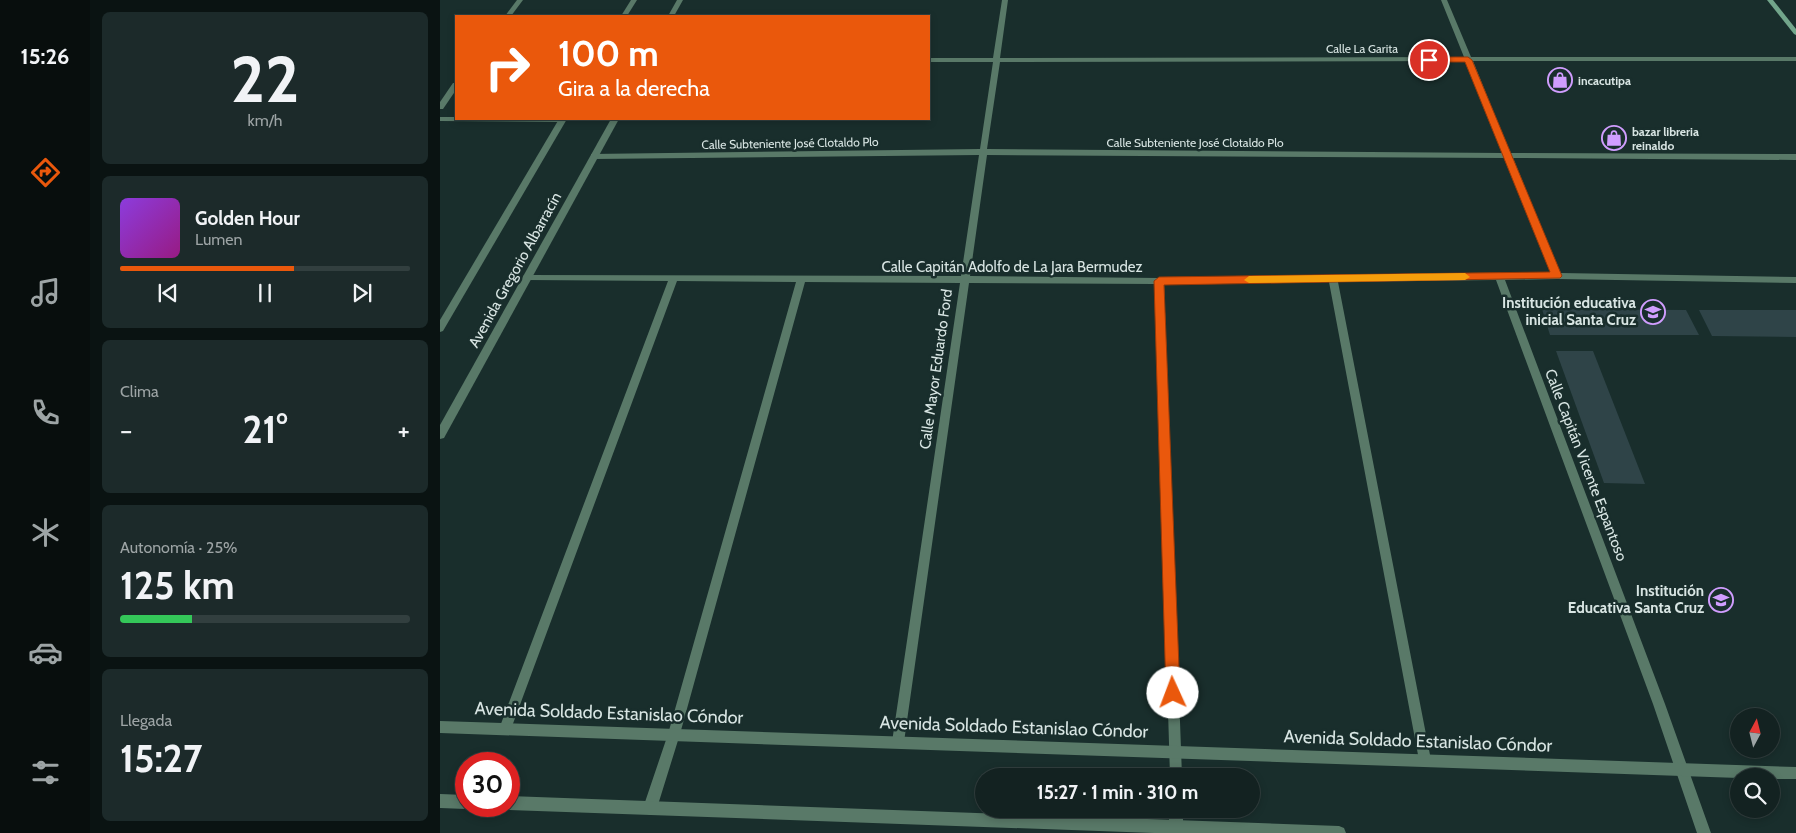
<!DOCTYPE html>
<html lang="es">
<meta charset="utf-8">
<style>
:root{--surface:#132221;--page:#1c2a2a;--text:#f1f3f6;--muted:#9da4a5;--line:#323f3f;--accent:#ea580c}
body{margin:0;font-family:Cabin,sans-serif;background:var(--page);color:var(--text);height:100vh;display:flex;flex-direction:column;font-size:19px;white-space:nowrap}
*{box-sizing:border-box;margin:0}
p{font-size:16px;color:var(--muted)}
.icon{flex:none;width:28px;height:28px;fill:none;stroke:currentColor;stroke-width:2;stroke-linecap:round;stroke-linejoin:round}
.map{position:relative;flex:1;overflow:hidden}
.panel{display:flex;flex-direction:column;gap:12px;padding:12px;background:#0a1312;width:350px}
.panel>*{flex:none}
.top-card{position:absolute;left:15px;top:15px;width:475px;height:105px;border-radius:0px;box-shadow:0 2px 8px #0003,0 0 0 1px var(--line);background:#ea580c;color:#fff;overflow:hidden}
.needle{width:32px;rotate:7deg}
.buttons{position:absolute;left:1290px;top:708px;display:grid;gap:10px}
.buttons a{display:grid;place-items:center;width:50px;height:50px;border-radius:50%;background:var(--surface);box-shadow:0 2px 8px #0003,0 0 0 1px var(--line);font-size:25px}
.speed{position:absolute;left:15px;top:752px;display:flex;gap:10px;font-size:25px;font-weight:700;text-align:center}
.speed>*{display:grid;place-content:center;width:65px;height:65px;border-radius:50%;background:var(--surface);box-shadow:0 2px 8px #0003,0 0 0 1px var(--line);line-height:1}
.speed .limit{border:8px solid #d22;background:#fff;color:#111}
.pin{position:absolute;display:grid;place-items:center;width:42px;height:42px;color:#fff;margin:-21px;border:2px solid #fff;border-radius:50%;box-shadow:0 1px 5px #0007}
.me{position:absolute;width:55px;margin:-28px;rotate:358deg;stroke-linejoin:round;filter:drop-shadow(0 0 4px #0008)}
.turn{display:flex;align-items:center;gap:18px;height:105px;padding:0 20px;font-size:22px}
.turn .icon{width:65px;height:65px;stroke-width:2.5}
.turn b{display:block;font-size:35px;line-height:42px}
.big{font-size:38px;font-weight:700;line-height:1.1}
.panel .tile{flex:1;display:flex;flex-direction:column;justify-content:center;gap:8px;min-width:0;padding:0 18px;border-radius:8px;background:var(--page)}
.panel .dial{align-items:center;gap:0}
.dial b{font-size:65px;line-height:1}
.song{display:flex;align-items:center;gap:15px}
.cover{width:60px;height:60px;border-radius:8px;background:linear-gradient(135deg,hsl(270 70% 55%),hsl(310 70% 35%))}
.played{height:5px;border-radius:2px;background:linear-gradient(90deg,var(--accent) 60%,var(--line) 60%)}
.keys{display:flex;justify-content:space-around;direction:ltr}
.heat{display:flex;justify-content:space-between;align-items:center;font-size:28px;direction:ltr}
.charge{height:8px;border-radius:4px;background:linear-gradient(90deg,#34c759 25%,var(--line) 0)}
.trip{position:absolute;left:535px;top:768px;width:285px;height:50px;border-radius:25px;background:var(--surface);box-shadow:0 2px 8px #0003,0 0 0 1px var(--line);font-weight:700;line-height:50px;text-align:center}
main{display:flex;flex:1;min-height:0}
.dock{display:flex;flex-direction:column;width:90px;justify-content:space-around;align-items:center;background:#080e0d;color:var(--muted)}
.dock .icon{width:35px;height:35px}
.dock .on{color:var(--accent)}
.dock b{font-size:22px;color:var(--text)}
.map>svg:first-child{display:block}
.building{fill:#2f4448}
.lines{fill:none;stroke-linecap:round;stroke-linejoin:round}
.minor{fill:#597968;fill-rule:evenodd}
.tertiary{fill:#597968;fill-rule:evenodd}
.secondary{fill:#72a58b;fill-rule:evenodd}
.route{fill:#ea580c;stroke:#983908}
.slow{fill:#f59e0b}
.labels{text-anchor:middle;dominant-baseline:central;stroke-width:5;stroke-linejoin:round;paint-order:stroke}
.far-street-label{font-size:12px;fill:#d8e5e3;stroke:#192e2c}
.far-poi-label{font-size:12px;font-weight:bold;fill:#d8e5e3;stroke:#192e2c;text-anchor:start}
.street-label{font-size:15px;fill:#d8e5e3;stroke:#192e2c}
.poi-label{font-size:15px;font-weight:bold;fill:#d8e5e3;stroke:#192e2c;text-anchor:end}
.near-street-label{font-size:18px;fill:#d8e5e3;stroke:#192e2c}
</style>
<main>
<nav class="dock">
<b>15:26</b>
<svg class="icon on" aria-label="directions" viewBox="0 0 24 24"><path d="M12 3l9 9-9 9-9-9zM9 14v-3h6M13 9l2 2-2 2"/></svg>
<svg class="icon" aria-label="music" viewBox="0 0 24 24"><path d="M9 18V5l10-2v13"/><circle cx="6" cy="18" r="3"/><circle cx="16" cy="16" r="3"/></svg>
<svg class="icon" aria-label="phone" viewBox="0 0 24 24"><path d="M5 4h4l2 5-3 2q2 4 5 5l2-3 5 2v4C11 20 4 13 5 4z"/></svg>
<svg class="icon" aria-label="climate" viewBox="0 0 24 24"><path d="M12 3v18M4 7l16 10M4 17L20 7"/></svg>
<svg class="icon" aria-label="car" viewBox="0 0 24 24"><path d="M5 17H2v-5l4-1 3-4h7l3 4 3 1v5h-3M9 17h6M6 11h13"/><circle cx="7" cy="17" r="2"/><circle cx="17" cy="17" r="2"/></svg>
<svg class="icon" aria-label="filters" viewBox="0 0 24 24"><path d="M4 7h16M4 17h16"/><circle cx="9" cy="7" r="2"/><circle cx="15" cy="17" r="2"/></svg>
</nav>
<section class="panel">
<div class="tile dial"><b>22</b><p>km/h</p></div>
<div class="tile">
<div class="song"><i class="cover"></i><div><b>Golden Hour</b><p>Lumen</p></div></div>
<div class="played"></div>
<div class="keys"><svg class="icon" aria-label="previous" viewBox="0 0 24 24"><path d="M18 5L8 12l10 7zM5 5v14"/></svg><svg class="icon" aria-label="pause" viewBox="0 0 24 24"><path d="M8 5v14M16 5v14"/></svg><svg class="icon" aria-label="next" viewBox="0 0 24 24"><path d="M6 5l10 7-10 7zM19 5v14"/></svg></div>
</div>
<div class="tile"><p>Clima</p>
<div class="heat"><a>−</a><b class="big">21°</b><a>+</a></div>
</div>
<div class="tile"><p>Autonomía · 25%</p><b class="big">125 km</b><div class="charge"></div></div>
<div class="tile"><p>Llegada</p><b class="big">15:27</b></div>
</section>
<div class="map">
<svg width="1356" height="833" viewBox="0 0 1356 833">
<rect width="100%" height="100%" fill="#192e2c"/>
<!-- building -->
<g class="building">
<polygon points="1102,309 1246,310 1259,335 1110,335"/>
<polygon points="1259,310 1356,310 1356,337 1272,336"/>
<polygon points="1116,351 1153,351 1205,484 1164,483"/>
</g>
<g class="lines">
<!-- minor -->
<g class="minor">
<polygon points="77,0 83,0 71,16 65,16"/>
<path d="M562 0H568L560 58 1024 57 1001 0H1007L1031 57H1356V61H1033L1070 153 1356 154V160L1073 158 1120 273 1356 277V283L1117 279 1065 280 1225 704 1271 833H1257L1213 704 1056 280 898 282 991 760 990 765 985 766 980 765 979 760 889 282 724 284 742 776H730L715 284 529 283 464 742 462 746 458 748 454 746 452 742 520 283 365 282 240 734 217 808 215 813 210 815 205 813 203 808 228 734 356 282 237 281 71 729 69 733 65 735 61 733 59 729 228 281 87 280 83 277 84 275 521 276 539 155 154 159 151 158V154L540 149 553 62H489V58H553ZM1026 61 1063 153 547 149 560 62ZM547 155 1065 158 1111 273 719 278 530 276Z"/>
<polygon points="13,83 16,83 16,90 3,109 0,109 0,102"/>
<polygon points="0,117 16,117 16,119 126,120 122,122 0,121"/>
<polygon points="729,809 743,809 743,827 741,832 738,833 731,832 729,827"/>
</g>
<!-- tertiary -->
<g class="tertiary">
<polygon points="191,0 197,0 187,16 181,16"/>
<polygon points="237,0 243,0 234,16 228,16"/>
<polygon points="119,119 127,119 3,331 0,332 0,320"/>
<polygon points="171,119 179,119 4,438 0,439 0,425"/>
<polygon points="0,721 1356,767 1356,779 1331,779 1331,776 1299,776 1299,778 0,733"/>
<polygon points="0,794 26,795 26,806 31,806 26,809 0,808"/>
<polygon points="69,796 899,826 904,828 906,833 714,833 69,810 64,806 69,806"/>
</g>
<!-- secondary -->
<polygon class="secondary" points="1327,0 1333,0 1356,29 1356,35 1354,34"/>
</g>
<!-- route -->
<polygon class="route" points="1028,57 1032,60 1122,276 1120,278 724,285 740,693 738,698 733,700 728,698 726,693 714,281 719,277 1110,272 1025,62 989,62 985,60 989,57"/>
<!-- slow -->
<polygon class="slow" points="1025,273 1030,277 1025,280 809,283 804,280 809,276"/>
<!-- icons -->
<defs>
<symbol id="shop-ring" viewBox="-11 -11 22 22"><circle r="9.5" fill="#192e2c" stroke="#d09dfe" stroke-width="1.5"/><path d="M-5-2.5h2.3a2.7 3.5 0 0 1 5.4 0H5L5.5 6h-11ZM-1.5-2.5h3a1.5 2.3 0 0 0-3 0Z" fill="#d09dfe"/></symbol>
<symbol id="school-ring" viewBox="-11 -11 22 22"><circle r="9.5" fill="#192e2c" stroke="#d09dfe" stroke-width="1.5"/><path d="M0-5L7-2L0 1L-7-2ZM-4 1L0 2.5L4 1V4Q0 6-4 4Z" fill="#d09dfe"/></symbol>
</defs>
<g fill-rule="evenodd">
<use href="#shop-ring" x="1106" y="66" width="28" height="28"/>
<use href="#shop-ring" x="1160" y="124" width="28" height="28"/>
<use href="#school-ring" x="1199" y="298" width="28" height="28"/>
<use href="#school-ring" x="1267" y="586" width="28" height="28"/>
</g>
<g class="labels">
<!-- far-street labels -->
<g class="far-street-label">
<text x="922" y="48">Calle La Garita</text>
<text x="755" y="142">Calle Subteniente José Clotaldo Plo</text>
<text transform="translate(350 143) rotate(-1)">Calle Subteniente José Clotaldo Plo</text>
</g>
<!-- far-poi labels -->
<g class="far-poi-label">
<text x="1138" y="80">incacutipa</text>
<text x="1192" y="131">bazar libreria<tspan x="1192" dy="14">reinaldo</tspan></text>
</g>
<!-- street labels -->
<g class="street-label">
<text x="572" y="267">Calle Capitán Adolfo de La Jara Bermudez</text>
<text transform="translate(75 270) rotate(-61)">Avenida Gregorio Albarracín</text>
<text transform="translate(496 369) rotate(-82)">Calle Mayor Eduardo Ford</text>
<text transform="translate(1146 465) rotate(69)">Calle Capitán Vicente Espantoso</text>
</g>
<!-- poi labels -->
<g class="poi-label">
<text x="1196" y="303">Institución educativa<tspan x="1196" dy="17">inicial Santa Cruz</tspan></text>
<text x="1264" y="591">Institución<tspan x="1264" dy="17">Educativa Santa Cruz</tspan></text>
</g>
<!-- near-street labels -->
<g class="near-street-label">
<text transform="translate(169 713) rotate(2)">Avenida Soldado Estanislao Cóndor</text>
<text transform="translate(574 727) rotate(2)">Avenida Soldado Estanislao Cóndor</text>
<text transform="translate(978 741) rotate(2)">Avenida Soldado Estanislao Cóndor</text>
</g>
</g>
</svg>
<div class="buttons">
<a><svg class="needle" viewBox="-14 -14 28 28"><path d="M0-13l5 13h-10z" fill="#e53935"/><path d="M0 13l5-13h-10z" fill="#9da4a5"/></svg></a>
<a><svg class="icon" aria-label="search" viewBox="0 0 24 24"><circle cx="10" cy="10" r="6"/><path d="M15 15l6 6"/></svg></a>
</div>
<div class="speed"><div class="limit">30</div></div>
<div class="pin" style="left:989px;top:60px;background:#d93025"><svg class="icon" aria-label="arrive" viewBox="0 0 24 24"><path d="M6 21V4h12l-3 4 3 4H6"/></svg></div>
<svg class="me" style="left:733px;top:693px" viewBox="-20 -20 40 40"><circle r="19" fill="#fff"/><path d="M0-13L10 11 0 6-10 11z" fill="#ea580c"/></svg>
<div class="trip">15:27 · 1 min · 310 m</div>
<div class="top-card">
<div class="turn"><svg class="icon" aria-label="right" viewBox="0 0 24 24"><path d="M7 20v-9h11M14 6l5 5-5 5"/></svg><div><b>100 m</b>Gira a la derecha</div></div>
</div>
</div>
</main>
